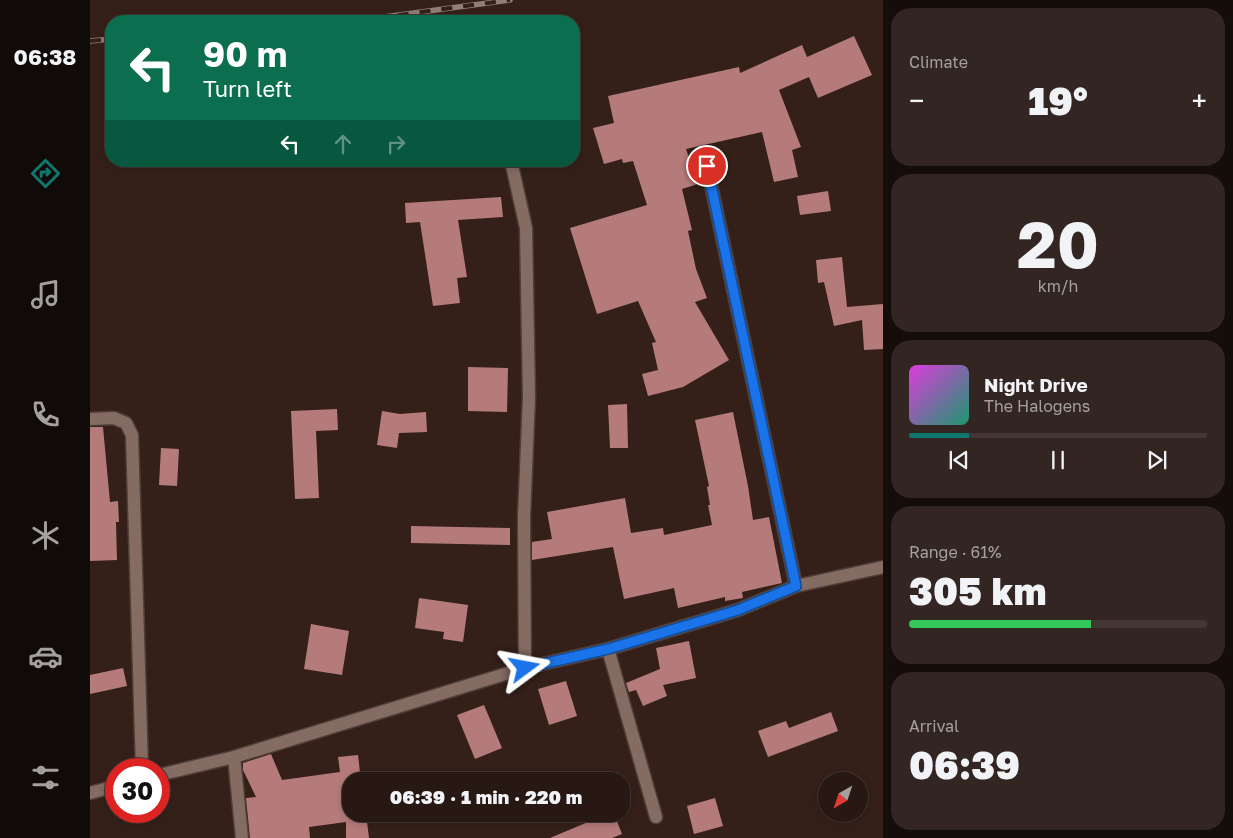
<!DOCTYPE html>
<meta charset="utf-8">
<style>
:root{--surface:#271813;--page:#332521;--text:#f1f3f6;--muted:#a4a0a0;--line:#433733;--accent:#0f766e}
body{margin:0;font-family:"Golos Text",sans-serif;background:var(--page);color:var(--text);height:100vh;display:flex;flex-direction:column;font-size:19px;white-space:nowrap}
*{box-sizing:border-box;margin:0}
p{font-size:16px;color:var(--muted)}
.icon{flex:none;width:28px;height:28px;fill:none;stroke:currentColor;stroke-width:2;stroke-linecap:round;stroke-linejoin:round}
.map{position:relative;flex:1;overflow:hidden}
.panel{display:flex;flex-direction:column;gap:8px;padding:8px;background:#150d0a;width:350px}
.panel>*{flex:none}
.top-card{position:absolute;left:15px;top:15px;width:475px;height:152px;border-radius:20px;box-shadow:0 2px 8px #0003,0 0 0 1px var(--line);background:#0b6e4f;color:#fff;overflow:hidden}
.needle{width:32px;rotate:219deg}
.controls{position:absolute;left:728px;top:772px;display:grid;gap:10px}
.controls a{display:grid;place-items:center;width:50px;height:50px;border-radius:50%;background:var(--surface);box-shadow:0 2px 8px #0003,0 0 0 1px var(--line);font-size:25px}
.speed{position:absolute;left:15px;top:758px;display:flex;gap:10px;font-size:25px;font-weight:700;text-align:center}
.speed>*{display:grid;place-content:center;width:65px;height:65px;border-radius:50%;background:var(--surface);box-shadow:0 2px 8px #0003,0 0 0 1px var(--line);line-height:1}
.speed .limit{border:8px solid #d22;background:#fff;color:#111}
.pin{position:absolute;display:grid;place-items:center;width:42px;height:42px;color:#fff;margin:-21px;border:2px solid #fff;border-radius:50%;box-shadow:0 1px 5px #0007}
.me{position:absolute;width:55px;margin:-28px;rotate:77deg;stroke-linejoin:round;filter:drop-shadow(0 0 4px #0008)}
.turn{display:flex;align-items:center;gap:18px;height:105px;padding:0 15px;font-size:22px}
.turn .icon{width:65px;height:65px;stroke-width:2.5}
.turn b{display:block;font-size:35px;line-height:42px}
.lanes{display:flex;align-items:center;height:48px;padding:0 15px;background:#0003;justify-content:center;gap:25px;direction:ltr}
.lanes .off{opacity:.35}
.big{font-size:38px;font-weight:800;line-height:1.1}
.panel .widget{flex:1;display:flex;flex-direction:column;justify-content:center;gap:8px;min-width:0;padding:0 18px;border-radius:20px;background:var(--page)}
.panel .dial{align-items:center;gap:0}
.dial b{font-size:65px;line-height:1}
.song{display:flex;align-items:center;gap:15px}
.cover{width:60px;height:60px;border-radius:8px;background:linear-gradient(135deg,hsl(300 70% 55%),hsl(160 70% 35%))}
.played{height:5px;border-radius:2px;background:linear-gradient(90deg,var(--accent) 20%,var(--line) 20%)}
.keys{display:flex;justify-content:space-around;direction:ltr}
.heat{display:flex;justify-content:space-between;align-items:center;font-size:28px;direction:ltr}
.charge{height:8px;border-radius:4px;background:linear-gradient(90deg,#34c759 61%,var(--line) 0)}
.trip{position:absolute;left:252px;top:772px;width:288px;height:50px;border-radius:20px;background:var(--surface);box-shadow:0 2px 8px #0003,0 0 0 1px var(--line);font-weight:800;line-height:50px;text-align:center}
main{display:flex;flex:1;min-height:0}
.tabs{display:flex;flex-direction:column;width:90px;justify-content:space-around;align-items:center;background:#100a08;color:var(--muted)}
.tabs .icon{width:35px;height:35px}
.tabs .selected{color:var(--accent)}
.tabs b{font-size:22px;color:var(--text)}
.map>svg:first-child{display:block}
.building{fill:#b47b7a}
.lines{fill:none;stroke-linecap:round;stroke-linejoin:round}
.minor-casing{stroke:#4e3d38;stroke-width:15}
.minor{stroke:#846c63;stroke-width:12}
.rail-casing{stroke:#8f7e78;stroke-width:5.5}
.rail{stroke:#342019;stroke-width:4;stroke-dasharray:11;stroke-linecap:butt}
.route-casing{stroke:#114b97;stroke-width:12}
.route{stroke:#1a73e8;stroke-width:9}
</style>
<main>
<nav class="tabs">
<b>06:38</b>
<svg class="icon selected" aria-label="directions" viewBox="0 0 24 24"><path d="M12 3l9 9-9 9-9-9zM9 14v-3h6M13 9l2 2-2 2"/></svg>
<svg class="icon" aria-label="music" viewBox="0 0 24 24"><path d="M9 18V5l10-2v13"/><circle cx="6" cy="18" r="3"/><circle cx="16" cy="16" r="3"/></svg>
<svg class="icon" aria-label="phone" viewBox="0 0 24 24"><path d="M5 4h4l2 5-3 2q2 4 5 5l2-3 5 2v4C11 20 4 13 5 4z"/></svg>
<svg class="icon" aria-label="climate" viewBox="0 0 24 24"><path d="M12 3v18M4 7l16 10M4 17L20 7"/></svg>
<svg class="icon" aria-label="car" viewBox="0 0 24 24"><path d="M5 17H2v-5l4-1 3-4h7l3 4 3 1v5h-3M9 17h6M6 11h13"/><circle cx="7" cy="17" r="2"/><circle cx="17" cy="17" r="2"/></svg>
<svg class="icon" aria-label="filters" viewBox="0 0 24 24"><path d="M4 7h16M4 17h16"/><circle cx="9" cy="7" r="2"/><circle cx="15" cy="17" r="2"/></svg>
</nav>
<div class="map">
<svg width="793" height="838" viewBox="0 0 793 838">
<rect width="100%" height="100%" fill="#342019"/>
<!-- building -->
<g class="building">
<polygon points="764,36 782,75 728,98 719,77 689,90 711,147 702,150 708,177 684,182 672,132 596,149 608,184 592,189 602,230 598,231 606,269 617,298 605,302 639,360 593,387 558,396 552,374 568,370 562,343 566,342 548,301 507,314 480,228 557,205 543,161 533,163 532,159 514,164 503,128 524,123 518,96 649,67 650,73 712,45 717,57"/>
<polygon points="738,191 741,211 710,215 707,196"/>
<polygon points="411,197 413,217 368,220 377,277 367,278 370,303 343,306 330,222 316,223 315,203"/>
<polygon points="752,257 757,307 793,304 793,349 774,350 772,320 744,326 734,282 728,283 726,260"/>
<polygon points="378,367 418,368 417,412 378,411"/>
<polygon points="537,404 538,448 520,448 518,405"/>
<polygon points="247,409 248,430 226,431 229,498 205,499 201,411"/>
<polygon points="292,411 310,414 336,412 337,432 309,433 307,448 287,445"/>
<polygon points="643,412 658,486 663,520 679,517 692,583 652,592 653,598 635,601 635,597 588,608 584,588 534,599 523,547 442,560 442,542 462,539 457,512 535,498 541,533 573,528 574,535 622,525 618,505 620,505 617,487 619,486 605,420"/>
<polygon points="0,427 13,427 20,502 28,501 29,522 26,522 27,560 0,561"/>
<polygon points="71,448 89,449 87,486 69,485"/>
<polygon points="321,526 420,528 420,545 321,543"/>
<polygon points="329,598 378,605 373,642 353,639 354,632 325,628"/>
<polygon points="221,624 259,631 252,675 214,669"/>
<polygon points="599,641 606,678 573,685 577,696 553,706 546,690 539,692 536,683 570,669 566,648"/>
<polygon points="33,668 37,686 0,694 0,675"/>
<polygon points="476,681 487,716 459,725 448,689"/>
<polygon points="394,705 412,748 385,759 367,715"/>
<polygon points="741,712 748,731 678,757 668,731 696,721 699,728"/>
<polygon points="181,754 192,780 250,772 248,757 268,755 271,781 261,781 261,814 276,814 279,838 256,838 256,822 219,827 220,838 160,838 156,798 166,797 153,770 153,763"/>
<polygon points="625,798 633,826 604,834 597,806"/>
<polygon points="517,814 524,814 532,834 522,838 460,838"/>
</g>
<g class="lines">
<defs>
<g id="minor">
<polyline points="421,161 436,228 439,397 434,517 435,668"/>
<polyline points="617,166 706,586"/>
<polyline points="0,419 24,418 36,423 42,435 52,769"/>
<polyline points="518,649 566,817"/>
<polyline points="144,757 152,838"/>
<polyline points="69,775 144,757 435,668 518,649 648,610 706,586 793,567"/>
<polyline points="0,793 26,786"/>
</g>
</defs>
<!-- minor casing -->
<use href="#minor" class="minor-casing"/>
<!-- minor -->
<use href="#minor" class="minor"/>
<defs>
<g id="rail">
<polyline points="242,21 294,17 420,0"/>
<polyline points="0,41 21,39"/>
</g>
</defs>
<!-- rail casing -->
<use href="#rail" class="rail-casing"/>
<!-- rail -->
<use href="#rail" class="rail"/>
</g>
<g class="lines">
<defs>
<polyline id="route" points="435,668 518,649 648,610 706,586 617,166"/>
</defs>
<!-- route casing -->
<use href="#route" class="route-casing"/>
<!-- route -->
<use href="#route" class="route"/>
</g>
</svg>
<div class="controls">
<a><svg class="needle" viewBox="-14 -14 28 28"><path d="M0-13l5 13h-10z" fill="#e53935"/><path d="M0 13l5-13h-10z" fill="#a4a0a0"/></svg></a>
</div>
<div class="speed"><div class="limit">30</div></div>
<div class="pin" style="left:617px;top:166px;background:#d93025"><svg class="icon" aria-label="arrive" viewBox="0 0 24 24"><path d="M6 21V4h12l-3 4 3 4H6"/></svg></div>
<svg class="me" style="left:435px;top:668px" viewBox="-20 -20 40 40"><path d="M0-17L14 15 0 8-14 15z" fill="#1a73e8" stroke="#fff" stroke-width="4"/></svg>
<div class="trip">06:39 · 1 min · 220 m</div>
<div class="top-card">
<div class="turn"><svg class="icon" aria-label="left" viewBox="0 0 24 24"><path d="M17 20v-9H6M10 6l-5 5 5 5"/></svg><div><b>90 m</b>Turn left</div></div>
<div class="lanes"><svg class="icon" aria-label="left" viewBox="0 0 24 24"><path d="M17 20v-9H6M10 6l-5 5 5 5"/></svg><svg class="icon off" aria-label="ahead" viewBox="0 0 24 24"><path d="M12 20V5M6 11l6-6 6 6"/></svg><svg class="icon off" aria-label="right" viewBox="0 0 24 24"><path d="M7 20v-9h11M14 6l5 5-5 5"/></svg></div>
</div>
</div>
<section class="panel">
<div class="widget"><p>Climate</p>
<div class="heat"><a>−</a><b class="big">19°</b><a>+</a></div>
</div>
<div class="widget dial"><b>20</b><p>km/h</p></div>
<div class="widget">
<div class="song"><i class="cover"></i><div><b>Night Drive</b><p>The Halogens</p></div></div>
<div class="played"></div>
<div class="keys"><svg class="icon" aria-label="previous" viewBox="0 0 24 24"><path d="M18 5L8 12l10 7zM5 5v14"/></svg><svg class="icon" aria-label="pause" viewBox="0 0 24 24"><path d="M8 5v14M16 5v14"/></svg><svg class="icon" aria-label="next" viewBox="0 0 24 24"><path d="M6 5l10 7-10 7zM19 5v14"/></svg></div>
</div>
<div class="widget"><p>Range · 61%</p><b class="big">305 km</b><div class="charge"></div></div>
<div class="widget"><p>Arrival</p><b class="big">06:39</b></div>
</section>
</main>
